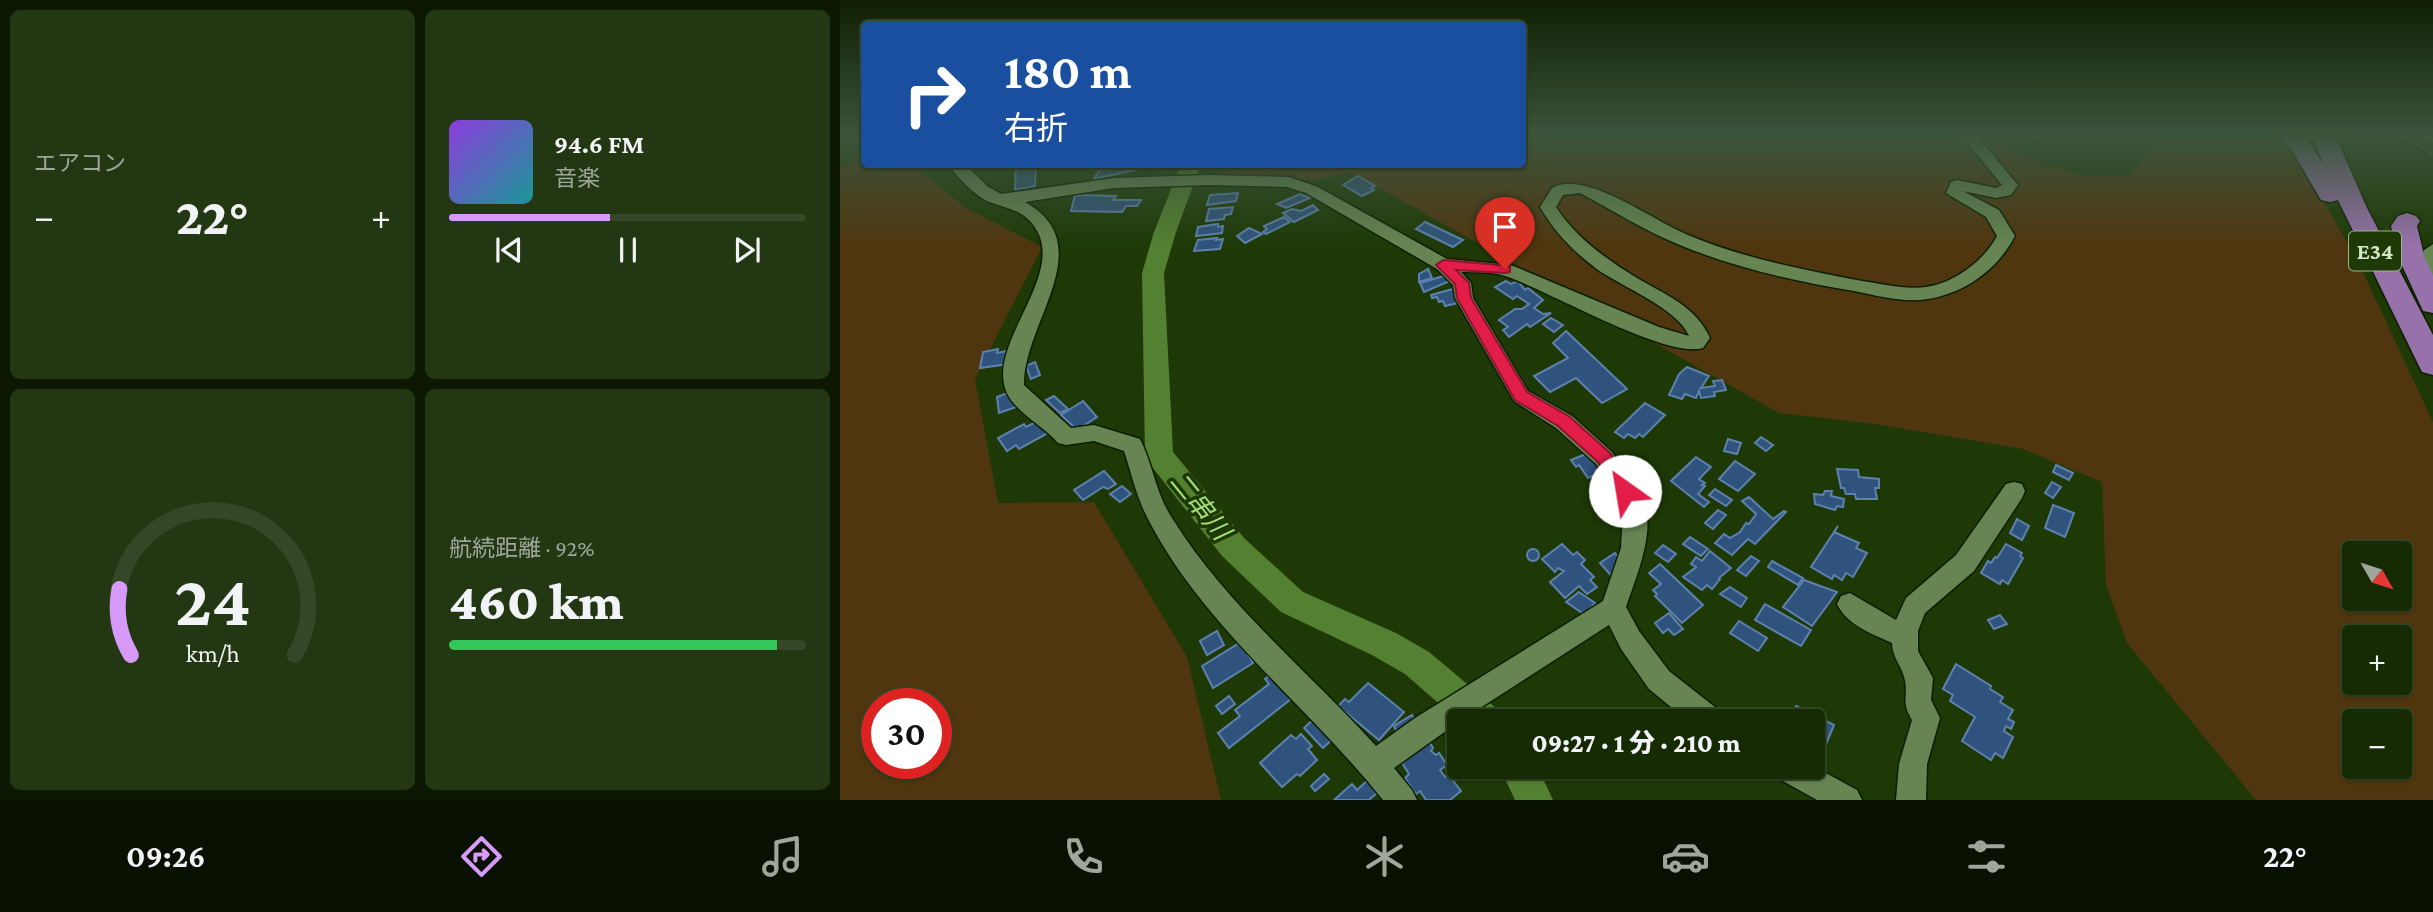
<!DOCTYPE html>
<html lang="ja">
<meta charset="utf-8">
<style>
:root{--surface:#162b04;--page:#233713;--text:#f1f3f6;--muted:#9ea79a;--line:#354726;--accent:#d89af8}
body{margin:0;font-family:"Crimson Pro","Noto Sans JP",serif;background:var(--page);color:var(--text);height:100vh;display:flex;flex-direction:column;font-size:26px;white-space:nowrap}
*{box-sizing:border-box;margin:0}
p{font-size:23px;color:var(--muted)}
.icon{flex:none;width:38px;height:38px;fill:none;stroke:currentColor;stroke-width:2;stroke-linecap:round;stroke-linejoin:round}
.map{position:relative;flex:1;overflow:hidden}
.drawer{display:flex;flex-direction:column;gap:10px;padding:10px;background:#0c1802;width:840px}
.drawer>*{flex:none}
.guide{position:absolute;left:21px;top:21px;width:665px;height:147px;border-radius:7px;box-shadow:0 2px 5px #0004,0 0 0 2px var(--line);background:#1a4fa0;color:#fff;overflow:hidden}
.needle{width:46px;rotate:129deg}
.buttons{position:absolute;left:1502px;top:541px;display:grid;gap:14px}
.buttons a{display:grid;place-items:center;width:70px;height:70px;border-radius:7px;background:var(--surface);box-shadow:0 2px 5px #0004,0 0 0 2px var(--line);font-size:35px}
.speed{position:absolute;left:21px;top:688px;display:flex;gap:14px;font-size:35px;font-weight:700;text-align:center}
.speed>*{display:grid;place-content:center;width:91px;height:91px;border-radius:50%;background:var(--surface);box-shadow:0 2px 5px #0004,0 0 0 2px var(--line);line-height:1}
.speed .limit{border:10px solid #d22;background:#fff;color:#111}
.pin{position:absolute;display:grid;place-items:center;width:60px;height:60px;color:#fff;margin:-72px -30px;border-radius:50% 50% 50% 0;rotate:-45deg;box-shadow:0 0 7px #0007}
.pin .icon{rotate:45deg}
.me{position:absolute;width:77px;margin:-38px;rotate:328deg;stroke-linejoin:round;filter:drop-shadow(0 0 5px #0008)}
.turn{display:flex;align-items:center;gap:24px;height:147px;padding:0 28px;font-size:32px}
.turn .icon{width:91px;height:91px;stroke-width:2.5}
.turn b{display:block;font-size:49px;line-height:60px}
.big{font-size:52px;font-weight:800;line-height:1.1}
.drawer .tile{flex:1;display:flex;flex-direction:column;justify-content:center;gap:10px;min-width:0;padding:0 24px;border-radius:10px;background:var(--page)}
.drawer .dial{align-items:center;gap:0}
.dial svg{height:182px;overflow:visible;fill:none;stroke:var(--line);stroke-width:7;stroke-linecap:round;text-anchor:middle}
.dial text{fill:var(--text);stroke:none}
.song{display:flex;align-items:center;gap:21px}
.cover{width:84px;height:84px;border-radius:10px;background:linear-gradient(135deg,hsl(270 70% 55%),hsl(180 70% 35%))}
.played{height:7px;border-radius:4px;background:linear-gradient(90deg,var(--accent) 45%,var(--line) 45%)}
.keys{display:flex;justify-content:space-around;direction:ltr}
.heat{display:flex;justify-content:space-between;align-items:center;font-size:38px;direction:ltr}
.charge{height:10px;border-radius:5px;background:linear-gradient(90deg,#34c759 92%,var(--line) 0)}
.drawer .tiles{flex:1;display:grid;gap:10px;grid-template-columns:repeat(2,1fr)}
.trip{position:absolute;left:607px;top:709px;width:378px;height:70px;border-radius:7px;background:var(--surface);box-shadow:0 2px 5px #0004,0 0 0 2px var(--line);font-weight:800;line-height:70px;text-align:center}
.tab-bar{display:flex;height:112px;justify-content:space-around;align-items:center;background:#091102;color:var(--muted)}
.tab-bar .icon{width:49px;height:49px}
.tab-bar .on{color:var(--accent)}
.tab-bar b{font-size:32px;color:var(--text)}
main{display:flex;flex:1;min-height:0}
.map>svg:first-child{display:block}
.green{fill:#50360f;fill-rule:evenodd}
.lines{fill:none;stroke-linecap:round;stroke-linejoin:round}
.river{fill:#548131;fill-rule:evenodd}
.building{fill:#30537d;stroke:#5d82af;stroke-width:2}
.minor-casing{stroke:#0b1e00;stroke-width:3}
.highway-casing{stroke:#0b1e00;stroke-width:3}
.path{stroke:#627a50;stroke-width:2;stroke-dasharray:5 2.5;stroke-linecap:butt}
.minor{fill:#678553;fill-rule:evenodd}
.highway{fill:#9771aa;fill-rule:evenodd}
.route{fill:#e11d48;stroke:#92132f;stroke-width:2}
.labels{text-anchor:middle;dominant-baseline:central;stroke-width:7;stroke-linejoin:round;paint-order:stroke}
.shield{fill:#1e3906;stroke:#9db18f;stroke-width:2}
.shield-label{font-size:23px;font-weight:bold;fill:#d4e5ca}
.water-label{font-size:26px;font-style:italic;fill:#a1df76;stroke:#1e3906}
</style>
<main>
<section class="drawer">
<div class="tiles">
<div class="tile"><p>エアコン</p>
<div class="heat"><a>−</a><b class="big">22°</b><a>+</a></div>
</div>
<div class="tile">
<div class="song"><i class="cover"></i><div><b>94.6 FM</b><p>音楽</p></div></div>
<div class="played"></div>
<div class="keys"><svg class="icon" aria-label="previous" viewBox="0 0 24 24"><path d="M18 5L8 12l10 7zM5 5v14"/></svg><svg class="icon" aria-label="pause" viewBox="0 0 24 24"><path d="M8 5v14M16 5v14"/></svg><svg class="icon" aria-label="next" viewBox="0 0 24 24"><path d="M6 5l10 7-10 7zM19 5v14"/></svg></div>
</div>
<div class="tile dial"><svg viewBox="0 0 100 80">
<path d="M14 69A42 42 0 1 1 86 69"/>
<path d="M14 69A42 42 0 0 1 9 40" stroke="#d89af8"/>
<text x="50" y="56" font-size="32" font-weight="700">24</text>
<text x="50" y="72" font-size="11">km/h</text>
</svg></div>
<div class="tile"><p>航続距離 · 92%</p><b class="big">460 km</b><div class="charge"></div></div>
</div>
</section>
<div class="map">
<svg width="1593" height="800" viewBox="0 0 1593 800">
<rect width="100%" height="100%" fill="#1e3906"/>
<!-- green -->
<g class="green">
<path d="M683 135H1143L1202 163 1244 176H1289L1316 143 1310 135H1417L1454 148 1519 264 1593 422V800H1416L1287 643 1266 585 1262 482 1183 449 1035 424 939 413 511 172 475 180 380 176 392 164H682ZM1514 553H1559V598H1514ZM1514 637H1559V682H1514ZM1514 721H1559V766H1514Z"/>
<path d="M24 154V164L73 165 125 207 202 247 135 379 158 503 254 502 347 657 381 800H0V167ZM37 704H96V763H37Z"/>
</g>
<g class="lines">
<!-- river -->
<g class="river">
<polygon points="341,164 361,164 336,232 324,273 333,452 404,538 463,592 556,633 589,652 657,709 662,721 620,722 565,674 532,655 441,612 382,556 309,463 305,455 302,273 314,232"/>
<polygon points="659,766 697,766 713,800 675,800"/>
</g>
</g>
<!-- building -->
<g class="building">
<polygon points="196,164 195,186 175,190 176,165"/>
<polygon points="269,164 279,166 296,164 295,170 254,179 261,167"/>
<polygon points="518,176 535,186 531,188 534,190 522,196 503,185"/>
<polygon points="398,193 396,201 367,205 370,195"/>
<polygon points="460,194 470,198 446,208 437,204"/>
<polygon points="235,195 276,196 273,200 301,200 297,206 286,206 282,212 231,211"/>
<polygon points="473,205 478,210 454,222 443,213 452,209 461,211"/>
<polygon points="393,207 391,214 385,215 384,219 366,221 369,209"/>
<polygon points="444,217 450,222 426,234 423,232 427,229 424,226"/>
<polygon points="585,222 623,240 613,247 576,229"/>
<polygon points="378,224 378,227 383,226 382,233 356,236 358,227"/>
<polygon points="409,228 422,234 405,243 397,236"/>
<polygon points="377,238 376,240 383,239 380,249 354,251 358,240"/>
<polygon points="588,269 592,278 579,282 579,274"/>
<polygon points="607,275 610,281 584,292 580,283"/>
<polygon points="666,281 671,284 678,281 685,290 688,288 703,300 694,308 703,314 711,313 690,327 687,324 669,337 663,330 668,327 659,320 675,309 682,309 689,304 677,296 673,299 655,287"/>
<polygon points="613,289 618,303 605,306 603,301 599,302 597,297 592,298 591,295"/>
<polygon points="711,318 723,325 714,332 703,324"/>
<polygon points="726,331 787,389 762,403 736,378 710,392 694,376 728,358 713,343"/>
<polygon points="158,349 157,353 166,351 165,357 169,356 168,364 140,368 143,352"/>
<polygon points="195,362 200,375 191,379 186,366"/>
<polygon points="847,367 869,376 861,388 875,386 873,381 882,380 886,390 874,392 875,396 861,398 859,391 856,398 845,394 842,399 829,395 839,374"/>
<polygon points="173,391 176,407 159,413 157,397"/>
<polygon points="214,396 228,409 220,413 206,400"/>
<polygon points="243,401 257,417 237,430 221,415"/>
<polygon points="805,403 825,415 803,437 799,434 795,438 788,434 784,438 775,432"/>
<polygon points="198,421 208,433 179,449 176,445 167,451 158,438 184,424 186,427"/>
<polygon points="921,437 933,445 926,451 915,443"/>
<polygon points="888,439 901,443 897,454 884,451"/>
<polygon points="746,454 749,458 752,458 762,472 748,478 739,465 736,467 731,460"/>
<polygon points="856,457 871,467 859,479 865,483 862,485 865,486 858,494 869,502 864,507 831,481"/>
<polygon points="895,461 915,474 898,491 879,479"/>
<polygon points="1216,465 1233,473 1229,480 1213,472"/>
<polygon points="997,469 1018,470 1019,477 1039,479 1039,488 1035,488 1037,499 1016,499 1015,494 1006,494 1004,488 1001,488"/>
<polygon points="264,471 276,484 268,489 263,487 243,500 234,490"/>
<polygon points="1212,482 1221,487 1213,498 1205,493"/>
<polygon points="282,486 291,494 280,502 270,494"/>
<polygon points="875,489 892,500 886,506 869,495"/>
<polygon points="985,491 992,491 991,496 1004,499 1003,507 997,506 995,510 975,504 974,494 983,495"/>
<polygon points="909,497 933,519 944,511 946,512 915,544 908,539 892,555 875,543 884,534 890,538 900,532 906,523 909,524 916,514 902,501"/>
<polygon points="1213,505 1234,513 1225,537 1205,528"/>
<polygon points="878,510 886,515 873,529 865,523"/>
<polygon points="1177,519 1189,526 1182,540 1170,533"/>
<polygon points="998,526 994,532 1019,543 1016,548 1027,553 1013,577 1006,573 1002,580 994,575 992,579 971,567"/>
<polygon points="850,537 868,549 861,556 843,544"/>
<polygon points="722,544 733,555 737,552 745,560 741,564 754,577 750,580 757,587 747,594 739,586 725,598 710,582 724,571 718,568 715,572 702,559"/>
<polygon points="1166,544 1182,553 1180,556 1183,558 1168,584 1162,580 1160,584 1141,573 1148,561 1151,563 1155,557 1157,558"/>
<polygon points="823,545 836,554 828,562 815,553"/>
<circle cx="693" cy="555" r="6"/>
<polygon points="870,551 891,568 879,578 880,579 872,589 867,585 862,590 843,577 856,567 851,564 856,557 862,561"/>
<polygon points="775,553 779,559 774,579 760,563"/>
<polygon points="911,556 919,561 906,576 897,570"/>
<polygon points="932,561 963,578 958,585 928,567"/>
<polygon points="820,564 863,605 842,623 815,596 817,594 813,590 821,584 809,573"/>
<polygon points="964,580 997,592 972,626 943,607"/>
<polygon points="890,587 907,598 901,607 880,594"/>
<polygon points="739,592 755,603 745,615 726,602"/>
<polygon points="925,604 971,630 961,646 915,620"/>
<polygon points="829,613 843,629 834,635 828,629 823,633 815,623"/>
<polygon points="1160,615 1167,624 1154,629 1148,620"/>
<polygon points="899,621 927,638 918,651 890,633"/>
<polygon points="377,631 384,645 367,655 360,641"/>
<polygon points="401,642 413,663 373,688 362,666"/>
<polygon points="1116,664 1151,686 1150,689 1163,697 1160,702 1173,710 1168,719 1174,722 1171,729 1166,726 1164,731 1173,737 1163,758 1155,753 1151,760 1122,741 1135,717 1110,701 1113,695 1103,689"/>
<polygon points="432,674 451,699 389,748 378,733 400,716 395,710 429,684 425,679"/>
<polygon points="528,683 564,712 539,740 498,706 505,699 509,702"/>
<polygon points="389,696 395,704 382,714 376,706"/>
<polygon points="956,706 994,725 984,749 973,743 973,721 949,721"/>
<polygon points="478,715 498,734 483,748 464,728"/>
<polygon points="572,715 575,721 557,733 554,726"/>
<polygon points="461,734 472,746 468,749 477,760 460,776 457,774 442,787 420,763 451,735 456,739"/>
<polygon points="589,741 593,748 591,751 596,755 599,753 607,765 600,770 605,777 608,774 621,791 610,800 586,800 580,791 576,794 565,778 569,774 562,763"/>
<polygon points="484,774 489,779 475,791 471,786"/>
<polygon points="529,779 539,791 529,800 494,800 512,784 517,790"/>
</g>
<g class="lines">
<defs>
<g id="minor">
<path d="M1121 135H1136L1178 185 1171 195 1156 198 1123 191 1159 210 1175 236C1157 270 1125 293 1088 299 1064 303 1038 296 1014 291 953 281 891 267 835 243 802 229 772 210 740 193L723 195 716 207C736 238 766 259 797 278 824 294 856 306 870 338L863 348C825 359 708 290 665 276 652 271 635 273 621 272L631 283 633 298 688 391 732 416 772 452 803 501C817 529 795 580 786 607L799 631 829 671 880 711 884 721H848L809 689 781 649 769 625 620 721 554 768 572 790 577 800H543C469 707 364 627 309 521 297 499 292 475 284 451L254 441 226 445 218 443C203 425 168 409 164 384 154 336 227 271 194 226 182 209 164 208 147 201 133 194 117 176 107 164H125L147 186 161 194 274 178 369 175 449 177 478 187 607 259 671 265 819 327 849 336C838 309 783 287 758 270 734 252 715 233 700 207L712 188C745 169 813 221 848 235 903 258 963 270 1022 281 1043 284 1065 290 1086 287 1114 283 1144 261 1157 236L1146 217 1106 193 1111 182 1117 180 1156 188 1162 185ZM369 185 447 187 466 193 597 269 613 285 615 298 674 401 716 428 756 464 783 509 781 548 763 601 575 718 536 746C468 671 386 605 332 518 316 494 313 465 300 439L254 425 231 428 184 385C183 323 262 245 185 202L274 188Z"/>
<polygon points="1579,135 1593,135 1593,143"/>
<polygon points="1593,244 1593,284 1587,282 1578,268 1584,250"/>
<path d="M1174 482 1182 484 1185 491 1182 498 1134 571 1085 613 1078 631V651L1093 678 1091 700 1100 718 1087 764 1086 800H1056L1059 764 1072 720C1061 702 1068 698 1065 681 1063 667 1052 658 1052 643 1032 634 1007 625 997 604L1001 596 1010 593 1056 620 1066 598 1116 555 1166 484Z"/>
<polygon points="930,766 973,766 1017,790 1022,800 977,800 934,776"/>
</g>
<g id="highway">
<polygon points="1443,135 1461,135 1470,143 1483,164 1472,135 1495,135 1527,208 1593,335 1593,375 1582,372 1578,364 1498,200 1490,202 1481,200 1453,152 1441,139"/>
<polygon points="1567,213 1576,216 1580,221 1577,226 1585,259 1593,275 1593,313 1583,311 1559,259 1551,226 1558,216"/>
</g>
</defs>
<!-- minor casing -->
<use href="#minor" class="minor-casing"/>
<!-- highway casing -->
<use href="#highway" class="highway-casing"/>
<!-- path -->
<polyline class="path" points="1563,135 1593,155"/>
<!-- minor -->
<use href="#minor" class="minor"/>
<!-- highway -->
<use href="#highway" class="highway"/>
</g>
<!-- sky -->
<linearGradient id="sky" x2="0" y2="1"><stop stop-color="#101f03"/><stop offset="0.55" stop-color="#3b543b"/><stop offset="1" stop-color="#3b543b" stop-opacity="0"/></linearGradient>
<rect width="1593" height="247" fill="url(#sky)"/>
<!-- route -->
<polygon class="route" points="603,260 670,266 670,272 665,273 616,270 629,283 631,298 687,392 730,417 770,453 794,491 791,496 779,496 758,462 718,426 675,400 617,298 615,284 596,265"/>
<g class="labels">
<!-- shield labels -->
<rect class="shield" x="1509" y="231.5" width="52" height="39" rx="5"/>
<g class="shield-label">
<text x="1535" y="251">E34</text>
</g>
<!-- water labels -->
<g class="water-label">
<text transform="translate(360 506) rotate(51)">二串川</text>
</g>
</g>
</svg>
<div class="buttons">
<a><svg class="needle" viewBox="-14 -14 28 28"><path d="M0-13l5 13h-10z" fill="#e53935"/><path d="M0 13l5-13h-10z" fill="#9ea79a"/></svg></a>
<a>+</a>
<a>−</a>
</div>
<div class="speed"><div class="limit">30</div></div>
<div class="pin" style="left:665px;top:269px;background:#d93025"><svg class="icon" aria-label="arrive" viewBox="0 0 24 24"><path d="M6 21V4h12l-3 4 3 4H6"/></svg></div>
<svg class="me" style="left:785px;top:491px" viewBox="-20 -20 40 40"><circle r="19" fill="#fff"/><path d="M0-13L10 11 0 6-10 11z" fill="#e11d48"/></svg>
<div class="trip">09:27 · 1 分 · 210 m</div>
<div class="guide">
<div class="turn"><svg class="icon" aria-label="right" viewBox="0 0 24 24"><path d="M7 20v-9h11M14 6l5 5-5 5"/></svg><div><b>180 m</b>右折</div></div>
</div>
</div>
</main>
<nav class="tab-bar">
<b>09:26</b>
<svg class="icon on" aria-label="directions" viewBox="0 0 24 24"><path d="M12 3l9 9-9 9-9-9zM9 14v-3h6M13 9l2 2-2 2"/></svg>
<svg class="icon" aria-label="music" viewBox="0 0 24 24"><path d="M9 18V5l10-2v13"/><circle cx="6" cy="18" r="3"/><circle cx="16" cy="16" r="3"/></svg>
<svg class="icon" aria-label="phone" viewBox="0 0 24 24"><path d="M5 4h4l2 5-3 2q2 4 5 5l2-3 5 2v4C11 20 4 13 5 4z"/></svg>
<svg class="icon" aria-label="climate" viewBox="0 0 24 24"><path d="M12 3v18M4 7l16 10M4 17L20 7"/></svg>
<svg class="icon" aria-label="car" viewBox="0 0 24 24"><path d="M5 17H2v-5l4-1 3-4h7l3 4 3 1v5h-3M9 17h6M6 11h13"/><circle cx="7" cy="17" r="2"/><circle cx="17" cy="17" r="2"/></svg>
<svg class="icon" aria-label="filters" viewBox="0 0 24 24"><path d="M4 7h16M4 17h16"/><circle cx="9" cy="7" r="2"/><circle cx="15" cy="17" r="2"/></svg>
<b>22°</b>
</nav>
